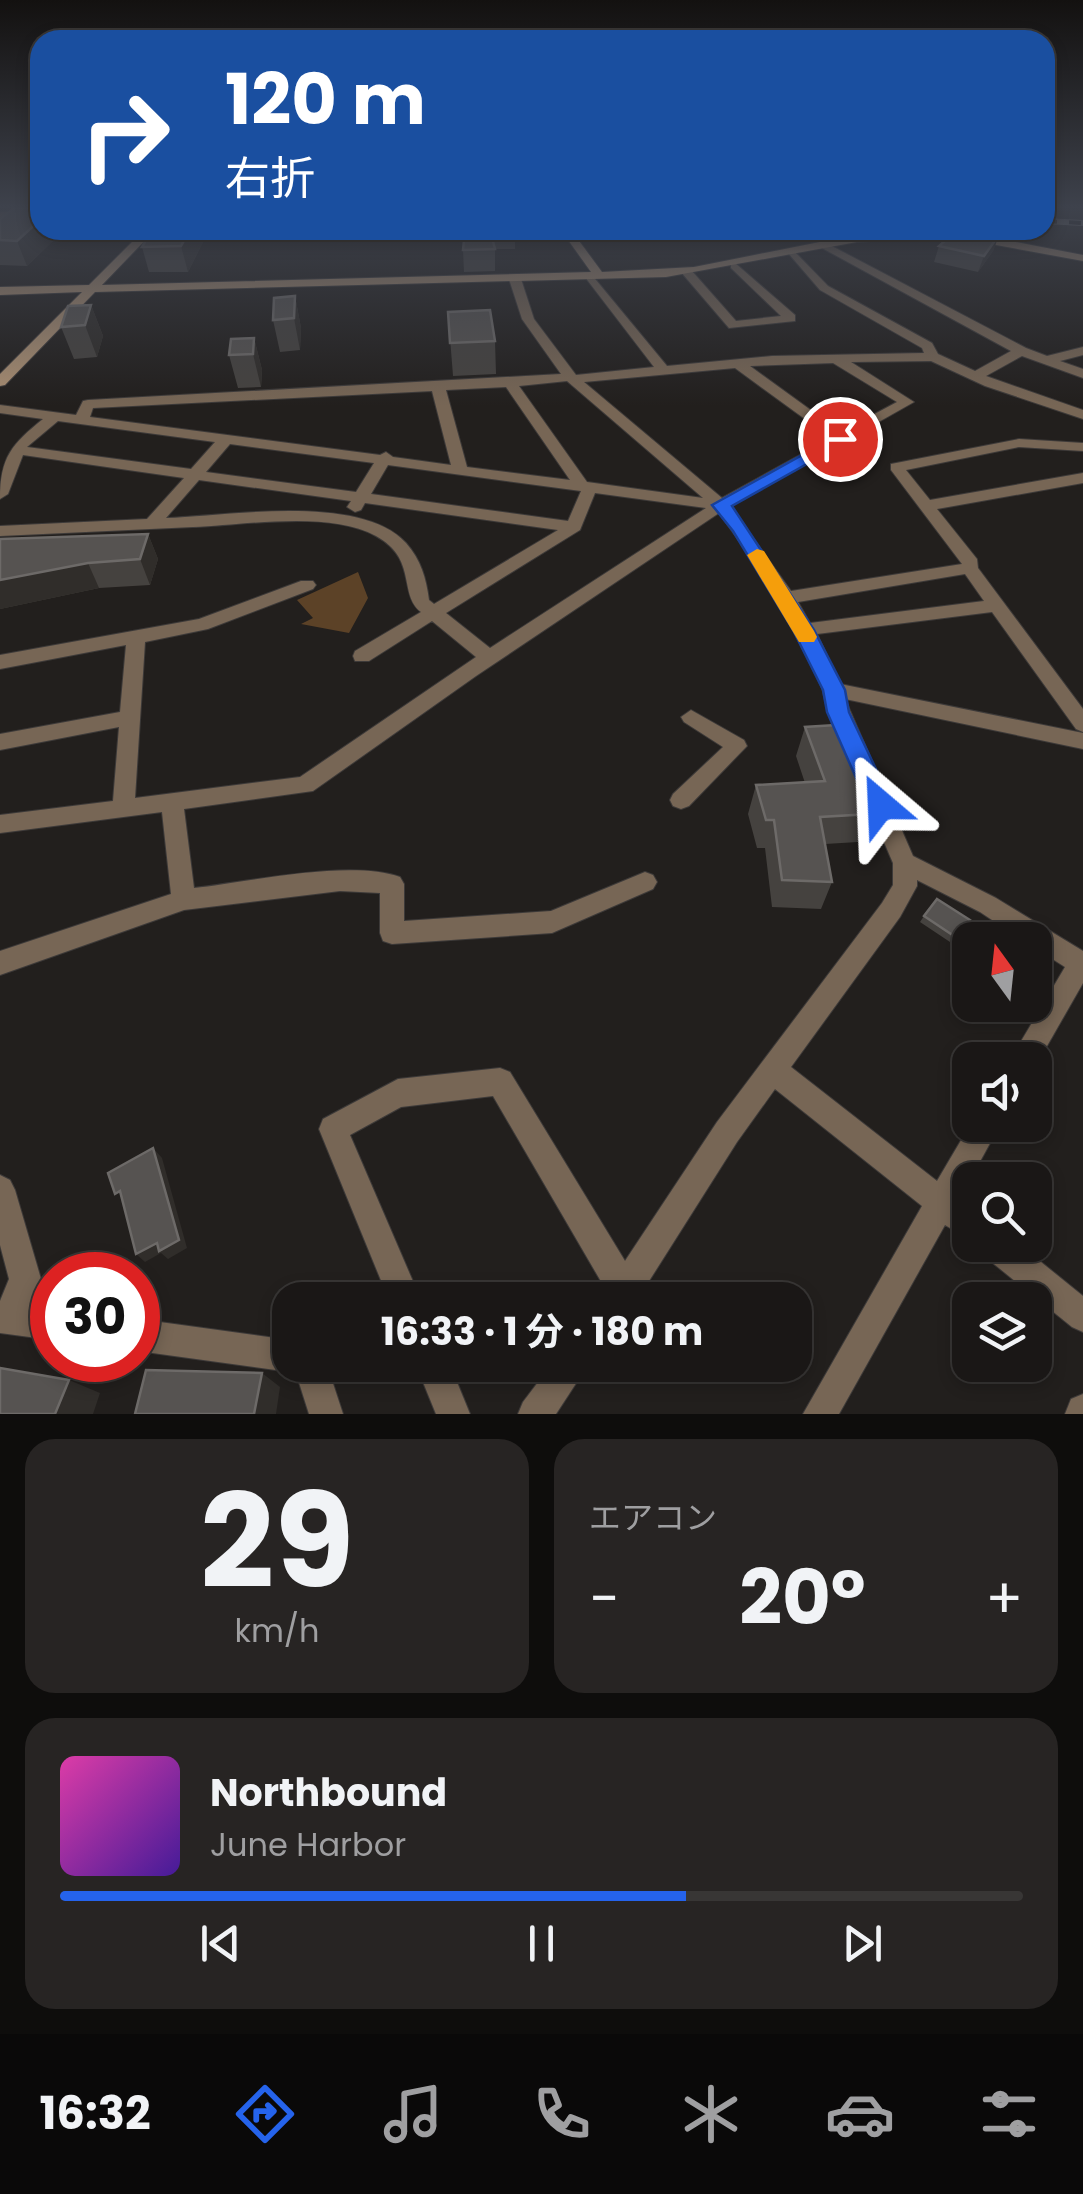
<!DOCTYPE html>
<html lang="ja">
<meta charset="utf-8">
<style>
:root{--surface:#1a1716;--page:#272423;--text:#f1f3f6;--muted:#9f9fa1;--line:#383635;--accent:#2563eb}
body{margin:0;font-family:Poppins,"Noto Sans JP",sans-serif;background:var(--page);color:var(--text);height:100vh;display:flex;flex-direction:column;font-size:38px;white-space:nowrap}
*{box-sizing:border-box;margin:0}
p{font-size:32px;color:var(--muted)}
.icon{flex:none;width:55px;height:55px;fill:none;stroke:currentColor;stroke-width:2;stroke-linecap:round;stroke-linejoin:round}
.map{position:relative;height:1414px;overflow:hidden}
.panel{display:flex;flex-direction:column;gap:25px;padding:25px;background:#0e0d0c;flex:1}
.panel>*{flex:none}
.banner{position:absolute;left:30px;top:30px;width:1025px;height:210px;border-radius:30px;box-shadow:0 5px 15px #0003,0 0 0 2px var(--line);background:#1a4fa0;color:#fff;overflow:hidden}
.needle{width:65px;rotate:345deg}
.controls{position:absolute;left:952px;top:922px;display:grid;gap:20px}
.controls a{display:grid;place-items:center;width:100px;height:100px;border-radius:20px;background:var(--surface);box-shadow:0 5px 15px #0003,0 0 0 2px var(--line);font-size:50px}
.speed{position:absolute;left:30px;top:1252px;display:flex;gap:20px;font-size:50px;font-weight:700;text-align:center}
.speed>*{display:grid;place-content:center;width:130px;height:130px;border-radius:50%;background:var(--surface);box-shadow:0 5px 15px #0003,0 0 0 2px var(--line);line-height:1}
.speed .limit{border:15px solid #d22;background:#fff;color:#111}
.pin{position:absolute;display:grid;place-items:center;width:85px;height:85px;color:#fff;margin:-42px;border:5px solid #fff;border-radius:50%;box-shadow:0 2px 10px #0007}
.me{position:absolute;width:110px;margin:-55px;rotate:334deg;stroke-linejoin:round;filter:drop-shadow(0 0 8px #0008)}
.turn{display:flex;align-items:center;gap:35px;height:210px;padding:0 30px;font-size:45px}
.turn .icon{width:130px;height:130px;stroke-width:2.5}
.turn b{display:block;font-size:70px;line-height:85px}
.big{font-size:75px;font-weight:700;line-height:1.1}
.panel .widget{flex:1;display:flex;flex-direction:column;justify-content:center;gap:15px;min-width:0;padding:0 35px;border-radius:30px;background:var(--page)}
.panel .dial{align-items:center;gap:0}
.dial b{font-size:130px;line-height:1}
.song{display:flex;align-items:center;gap:30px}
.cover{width:120px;height:120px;border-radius:15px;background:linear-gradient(135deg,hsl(320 70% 55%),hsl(260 70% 35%))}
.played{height:10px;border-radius:5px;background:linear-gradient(90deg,var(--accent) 65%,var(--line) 65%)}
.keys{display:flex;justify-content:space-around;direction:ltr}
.heat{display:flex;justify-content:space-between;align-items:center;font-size:55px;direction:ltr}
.panel .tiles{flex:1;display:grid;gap:25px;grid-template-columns:1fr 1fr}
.widget:last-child{grid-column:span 2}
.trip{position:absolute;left:272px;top:1282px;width:540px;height:100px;border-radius:30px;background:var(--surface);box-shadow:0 5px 15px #0003,0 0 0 2px var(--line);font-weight:700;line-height:100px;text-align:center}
.tab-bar{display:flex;height:160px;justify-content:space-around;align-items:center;background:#0a0909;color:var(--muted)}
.tab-bar .icon{width:70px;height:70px}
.tab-bar .current{color:var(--accent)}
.tab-bar b{font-size:45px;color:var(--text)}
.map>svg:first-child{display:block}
.green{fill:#5c4227}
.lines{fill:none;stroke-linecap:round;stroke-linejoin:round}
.street-casing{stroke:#3d3a39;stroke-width:2}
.secondary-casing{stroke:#3d3a39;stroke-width:2}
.street{fill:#765;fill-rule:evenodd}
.secondary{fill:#a98e72;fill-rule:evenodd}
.rail-casing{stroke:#989695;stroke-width:6}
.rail{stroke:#0a0908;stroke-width:4;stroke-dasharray:12;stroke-linecap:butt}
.wall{fill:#45423f}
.shaded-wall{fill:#302d2a}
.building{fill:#565351;stroke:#6d6a68;stroke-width:2.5}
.route{fill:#2563eb;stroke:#184099;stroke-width:2.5}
.slow{fill:#f59e0b}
</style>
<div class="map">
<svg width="1083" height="1414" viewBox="0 0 1083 1414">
<rect width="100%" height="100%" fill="#221f1d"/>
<!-- green -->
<polygon class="green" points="358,572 368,598 349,633 301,624 313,618 297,600"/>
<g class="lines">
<defs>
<g id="street">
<polygon points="0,212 40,213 40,219 0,218"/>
<polygon points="832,230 844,230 856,241 847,243"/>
<path d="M826 243 1026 348 1047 356 1083 347V355L1060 361 1083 369V378L1022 356 986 376 1083 410V419L985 386 931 361 851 362 914 402 730 506 791 591 962 564 891 470V464L1019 439 1083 443V451L1019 447 906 470 930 500 1083 473V483L937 509 977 559 978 568 1083 709V732L1076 729 992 612 817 634 840 684 1083 733V749L845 699 913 856 996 898 1083 951V983L1035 1067V1060H1010L1065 967 1035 948V940H1022L980 912 917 880V886L900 917 791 1067 937 1181 970 1125H1000L960 1198 970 1206V1240L945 1225 839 1414H803L922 1206 775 1089 737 1142 637 1300H602L606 1290 493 1096 401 1107 350 1135 421 1300H389L319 1129 323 1119 398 1079 500 1068 510 1072 625 1261 717 1122 882 903 893 885V863L828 712 822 688 799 635 765 577 719 513 476 676 313 791 184 809 194 888C248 882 351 859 400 877L404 884V921L551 911 645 872 653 875 657 882 653 889 552 933 392 944 383 941 380 933V893L340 891 184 910 0 975V951L171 894 162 812 0 833V815L113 801 119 727 0 750V734L120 712 126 645 0 669V655L199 619 301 581H313L316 585 313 589 208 629 145 642 135 798 300 777 476 657 432 621 369 661H355L353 656 355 651 421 612C398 594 418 559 376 536 329 510 246 525 193 527 129 530 64 533 0 536V526L147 519 184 478 23 455 8 494 0 499C0 457 12 444 43 419L0 413V405L76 415 83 401 88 400 561 374 522 319 509 279 515 276 521 279 534 319 576 375 654 367 585 277 591 274 667 366 772 356 924 353 922 348 820 290 789 254 794 251 828 286 932 343 938 354 975 371 1011 351 822 248 821 246ZM833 363 897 402 841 432 750 366ZM735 368 831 438 722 498 584 382ZM567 381 703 498 587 482 519 386ZM506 387 570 480 467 467 446 390ZM432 391 451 465 393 457 386 452 380 455 90 417 93 408ZM58 421 215 442 191 469 27 447ZM230 444 374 463 356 492 206 472ZM388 465 581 491 568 521 371 494ZM199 480 351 501 347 507 355 512 361 510 365 503 558 530 434 604 429 600C426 578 421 560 406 543 361 493 227 516 166 518ZM595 493 706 508 490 648 446 613 580 530ZM965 574 984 601 810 623 798 602Z"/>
<polygon points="735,263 795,315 795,321 729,328 681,272 691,270 736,321 781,316 731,268 731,264"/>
<polygon points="691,710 744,740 747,746 689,806 681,809 673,806 670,800 673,794 723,747 684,722 681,717"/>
<polygon points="0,1175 10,1180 15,1190 41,1279 32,1305 52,1308 52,1340 0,1333 0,1301 9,1279 0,1245"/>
<polygon points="980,1245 1020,1245 1083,1296 1083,1332 1072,1327 984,1256"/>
<polygon points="138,1319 290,1340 290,1365 327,1365 343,1414 309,1414 295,1370 290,1372 138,1351"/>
<polygon points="416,1365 450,1365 470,1414 436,1414"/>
<polygon points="551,1365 588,1365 556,1414 518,1414 523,1402"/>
<polygon points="1083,1394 1083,1414 1065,1414 1071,1399"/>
</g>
<polygon id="secondary" points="144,230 155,230 102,285 591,272 561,230 571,230 602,272 694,267 830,240 910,231 985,236 1083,255 1083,261 985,243 910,238 857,242 666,277 95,292 5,385 0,386 0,374 82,292 0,295 0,287 89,285"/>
</defs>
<!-- street casing -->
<use href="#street" class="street-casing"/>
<!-- secondary casing -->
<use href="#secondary" class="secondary-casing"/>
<!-- street -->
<use href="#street" class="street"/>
<!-- secondary -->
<use href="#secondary" class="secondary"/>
<defs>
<polyline id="rail" points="1045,221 1083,223"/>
</defs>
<!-- rail casing -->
<use href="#rail" class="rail-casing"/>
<!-- rail -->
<use href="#rail" class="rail"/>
</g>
<!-- wall -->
<g class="wall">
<polygon points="0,219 40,230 138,230 124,233 114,240 57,237 27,266 0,265"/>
<polygon points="152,230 209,230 188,272 149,272 142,247"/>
<polygon points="465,230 554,230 554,233 515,235 515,249 495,249 495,271 464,272 463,250"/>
<polygon points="999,235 993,251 978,272 934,262 939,246"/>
<polygon points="295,296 301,328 300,350 280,352 273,320"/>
<polygon points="91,305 103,336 97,357 74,359 61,327"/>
<polygon points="448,312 495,341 496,374 453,376"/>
<polygon points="254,338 262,370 261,387 238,388 229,355"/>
<polygon points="148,534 158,559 150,585 99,588 0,609 0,539"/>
<polygon points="805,727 867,757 857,781 870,814 858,842 825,844 832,882 821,909 772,907 765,848 757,848 748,814 756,785 805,783 796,756"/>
<polygon points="924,916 970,920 953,944 920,922"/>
</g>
<!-- shaded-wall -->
<g class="shaded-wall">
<polygon points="40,220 40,230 54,230 57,237 27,266 17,241"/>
<polygon points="111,230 138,230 124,233 114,240"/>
<polygon points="190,230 209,230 188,272 181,246"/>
<polygon points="999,235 993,251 978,272 984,256"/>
<polygon points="295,296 301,328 300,350 294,318"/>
<polygon points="91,305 103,336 97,357 85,325"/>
<polygon points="254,338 262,370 261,387 253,354"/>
<polygon points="148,534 158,559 150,585 140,559"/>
<polygon points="88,563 99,588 0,609 0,580"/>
<polygon points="153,1148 162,1158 187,1248 168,1259 161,1253 145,1262 136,1254"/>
<polygon points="262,1373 280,1387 276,1414 254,1414"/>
<polygon points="69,1380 100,1393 93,1414 55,1414"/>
</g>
<!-- building -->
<g class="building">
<polygon points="14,208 40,208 40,220 17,241 0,240 0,219"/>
<polygon points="152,230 190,230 181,246 142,247"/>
<polygon points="465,230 490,230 495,249 463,250"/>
<polygon points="957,230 968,230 999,235 984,256 939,246"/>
<polygon points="295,296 294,318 273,320 274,298"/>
<polygon points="91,305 85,325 61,327 68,306"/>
<polygon points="490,310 495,341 450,343 448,312"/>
<polygon points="254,338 253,354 229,355 231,339"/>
<polygon points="148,534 140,559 88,563 0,580 0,539"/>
<polygon points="852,724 867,757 849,759 870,814 820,817 832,882 782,880 774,820 766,820 756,785 825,781 805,727"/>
<polygon points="937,899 970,920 957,938 924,916"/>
<polygon points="153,1148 179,1240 159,1251 157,1243 136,1254 120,1191 115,1194 108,1173"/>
<polygon points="0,1368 69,1380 55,1414 0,1414"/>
<polygon points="146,1370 262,1373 254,1414 135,1414"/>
</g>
<!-- sky -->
<linearGradient id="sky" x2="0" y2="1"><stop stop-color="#131110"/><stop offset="0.51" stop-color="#3e424c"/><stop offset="1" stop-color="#3e424c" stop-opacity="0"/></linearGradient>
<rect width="1083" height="406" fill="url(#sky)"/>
<!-- route -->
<polygon class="route" points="840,434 849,439 846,442 732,506 814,630 845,690 849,712 893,805 890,812 872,812 868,805 827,712 823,690 793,630 733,531 712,505"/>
<!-- slow -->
<polygon class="slow" points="757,549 764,551 814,631 817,637 814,642 799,642 747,555"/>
</svg>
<div class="controls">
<a><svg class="needle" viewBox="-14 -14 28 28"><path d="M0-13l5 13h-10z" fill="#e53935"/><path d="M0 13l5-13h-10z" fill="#9f9fa1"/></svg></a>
<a><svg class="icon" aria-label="sound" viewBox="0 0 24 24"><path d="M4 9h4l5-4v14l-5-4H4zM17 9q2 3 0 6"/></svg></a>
<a><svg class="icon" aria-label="search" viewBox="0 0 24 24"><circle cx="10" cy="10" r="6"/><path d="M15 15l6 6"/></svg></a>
<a><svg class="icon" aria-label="layers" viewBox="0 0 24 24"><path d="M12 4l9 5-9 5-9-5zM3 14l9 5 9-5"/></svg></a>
</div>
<div class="speed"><div class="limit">30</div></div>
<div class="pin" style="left:840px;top:439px;background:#d93025"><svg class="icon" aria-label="arrive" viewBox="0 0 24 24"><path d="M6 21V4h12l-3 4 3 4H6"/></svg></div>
<svg class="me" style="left:881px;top:805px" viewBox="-20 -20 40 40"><path d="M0-17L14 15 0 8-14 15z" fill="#2563eb" stroke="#fff" stroke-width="4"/></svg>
<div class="trip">16:33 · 1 分 · 180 m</div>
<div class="banner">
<div class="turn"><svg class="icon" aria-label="right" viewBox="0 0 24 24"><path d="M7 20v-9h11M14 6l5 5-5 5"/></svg><div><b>120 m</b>右折</div></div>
</div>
</div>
<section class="panel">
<div class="tiles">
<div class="widget dial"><b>29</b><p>km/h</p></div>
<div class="widget"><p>エアコン</p>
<div class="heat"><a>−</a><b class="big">20°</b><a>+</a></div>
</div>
<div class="widget">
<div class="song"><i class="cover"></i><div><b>Northbound</b><p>June Harbor</p></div></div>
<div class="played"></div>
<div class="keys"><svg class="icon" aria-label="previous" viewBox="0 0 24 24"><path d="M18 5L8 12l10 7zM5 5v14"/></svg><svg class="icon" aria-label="pause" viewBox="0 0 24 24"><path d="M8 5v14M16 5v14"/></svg><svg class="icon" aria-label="next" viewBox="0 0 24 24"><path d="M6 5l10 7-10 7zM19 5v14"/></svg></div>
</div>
</div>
</section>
<nav class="tab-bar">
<b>16:32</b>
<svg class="icon current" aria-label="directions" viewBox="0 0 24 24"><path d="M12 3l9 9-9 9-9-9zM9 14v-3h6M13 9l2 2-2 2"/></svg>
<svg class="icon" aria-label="music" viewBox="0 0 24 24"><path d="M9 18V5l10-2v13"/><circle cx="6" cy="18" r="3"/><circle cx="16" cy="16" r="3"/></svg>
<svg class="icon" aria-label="phone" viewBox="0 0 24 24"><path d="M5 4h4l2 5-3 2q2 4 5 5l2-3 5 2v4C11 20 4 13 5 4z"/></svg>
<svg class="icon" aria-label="climate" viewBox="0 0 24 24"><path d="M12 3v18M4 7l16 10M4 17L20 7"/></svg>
<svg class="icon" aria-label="car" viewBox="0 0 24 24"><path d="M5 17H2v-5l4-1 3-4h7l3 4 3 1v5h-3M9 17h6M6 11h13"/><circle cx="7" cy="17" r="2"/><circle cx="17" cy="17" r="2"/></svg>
<svg class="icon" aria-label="filters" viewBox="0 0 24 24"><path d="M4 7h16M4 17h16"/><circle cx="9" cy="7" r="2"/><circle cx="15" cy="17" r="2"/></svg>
</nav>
